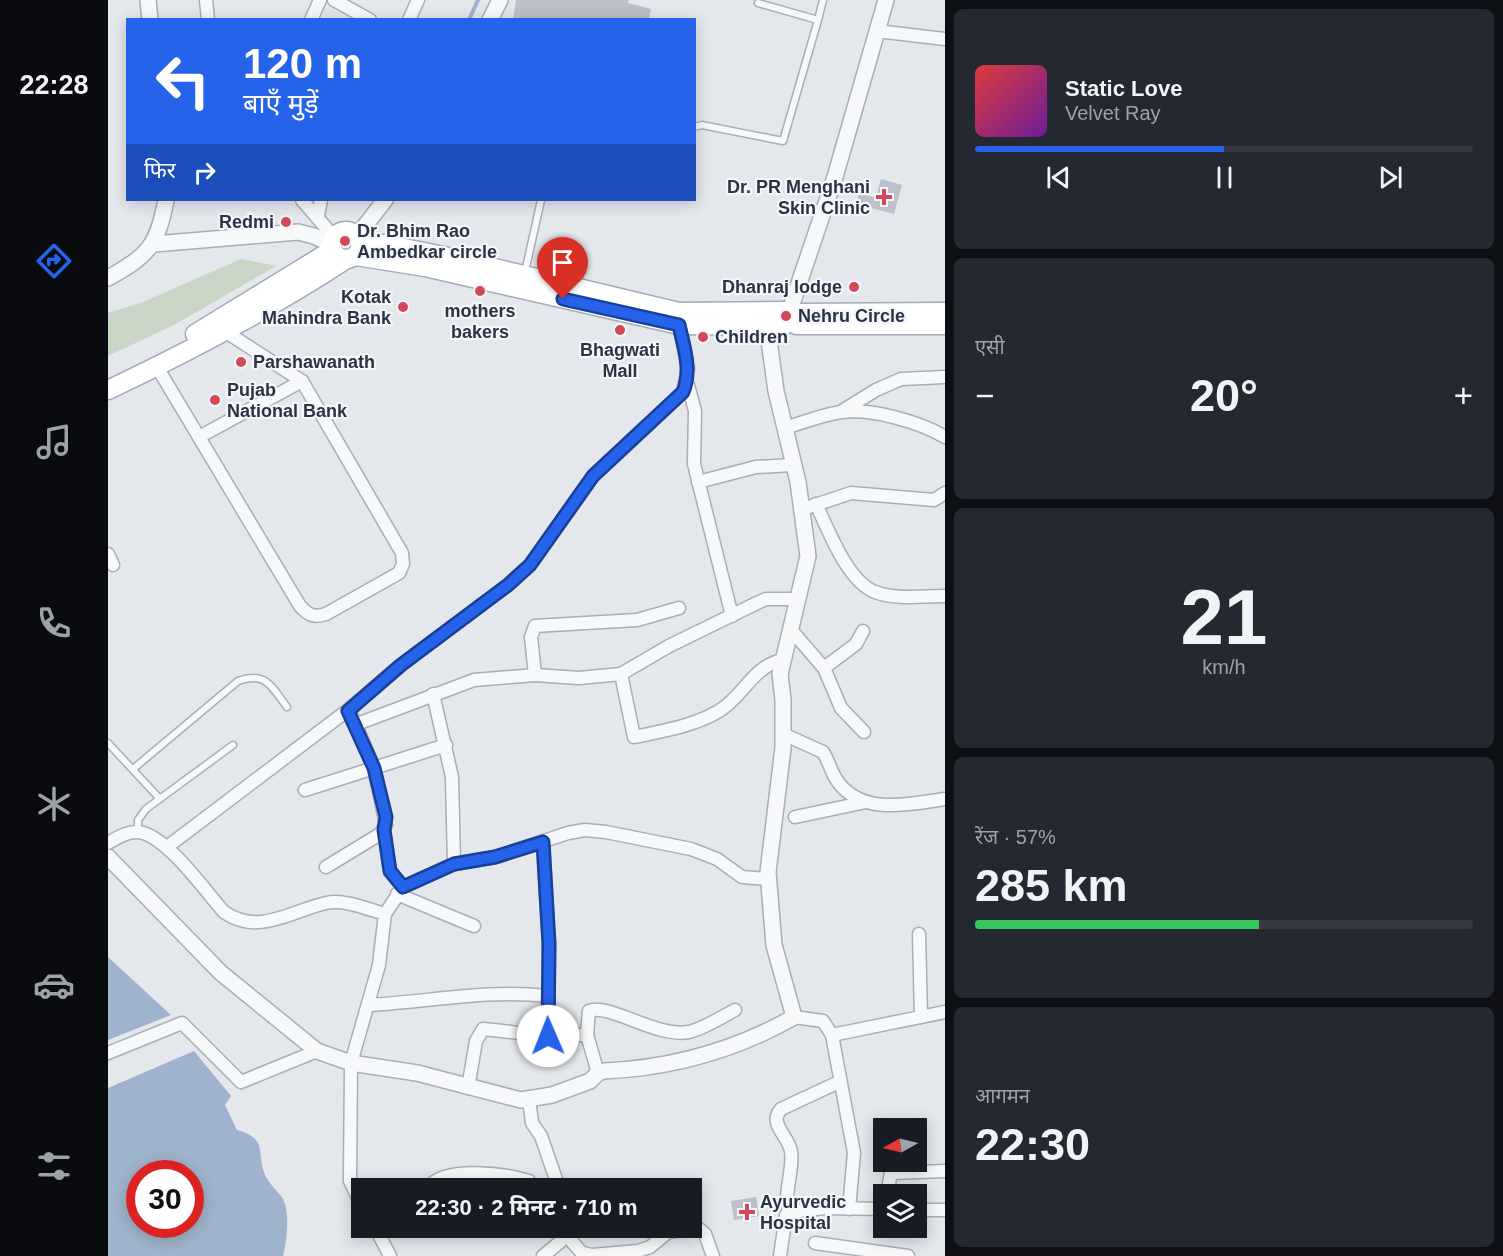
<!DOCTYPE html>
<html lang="hi">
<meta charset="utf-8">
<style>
:root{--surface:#171b24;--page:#242831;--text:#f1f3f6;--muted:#9ea1a6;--line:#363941;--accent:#2563eb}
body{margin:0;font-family:Arial,"Noto Sans Devanagari",sans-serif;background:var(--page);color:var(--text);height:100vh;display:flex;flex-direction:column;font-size:22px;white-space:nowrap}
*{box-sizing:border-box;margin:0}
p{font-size:20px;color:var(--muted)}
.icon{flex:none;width:33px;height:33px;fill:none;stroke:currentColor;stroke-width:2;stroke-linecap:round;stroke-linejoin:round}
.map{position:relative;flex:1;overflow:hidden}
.panel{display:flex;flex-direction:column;gap:9px;padding:9px;background:#0d0f14;width:558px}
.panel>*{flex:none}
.guide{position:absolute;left:18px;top:18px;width:570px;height:183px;border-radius:0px;box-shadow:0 3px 15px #0003;background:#2563eb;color:#fff;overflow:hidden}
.needle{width:39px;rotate:262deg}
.tools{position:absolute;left:765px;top:1118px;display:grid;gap:12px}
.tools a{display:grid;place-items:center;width:54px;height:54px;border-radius:0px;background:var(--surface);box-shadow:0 3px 15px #0003;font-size:30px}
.speed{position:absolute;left:18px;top:1160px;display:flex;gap:12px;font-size:30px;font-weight:700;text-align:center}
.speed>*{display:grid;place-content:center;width:78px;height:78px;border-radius:50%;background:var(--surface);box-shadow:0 3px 15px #0003;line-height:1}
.speed .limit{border:9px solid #d22;background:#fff;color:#111}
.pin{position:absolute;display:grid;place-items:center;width:51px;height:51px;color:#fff;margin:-62px -26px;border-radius:50% 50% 50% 0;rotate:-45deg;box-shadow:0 0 6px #0007}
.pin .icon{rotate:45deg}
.me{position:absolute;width:66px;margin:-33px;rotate:359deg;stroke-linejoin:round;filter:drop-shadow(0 0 4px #0008)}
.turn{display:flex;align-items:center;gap:21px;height:126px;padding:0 18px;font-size:27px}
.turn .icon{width:78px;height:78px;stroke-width:2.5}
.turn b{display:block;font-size:42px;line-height:51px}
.then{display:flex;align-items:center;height:57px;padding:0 18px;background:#0003;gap:12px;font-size:22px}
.big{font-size:45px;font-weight:700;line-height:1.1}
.panel .tile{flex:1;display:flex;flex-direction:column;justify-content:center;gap:9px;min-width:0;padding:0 21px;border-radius:9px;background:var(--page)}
.panel .dial{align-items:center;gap:0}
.dial b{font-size:78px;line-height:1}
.song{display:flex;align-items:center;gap:18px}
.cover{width:72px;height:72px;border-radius:9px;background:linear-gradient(135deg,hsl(0 70% 55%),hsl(280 70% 35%))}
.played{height:6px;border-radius:3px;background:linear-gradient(90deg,var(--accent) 50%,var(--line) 50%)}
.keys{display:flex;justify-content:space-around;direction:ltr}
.heat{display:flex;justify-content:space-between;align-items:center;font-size:33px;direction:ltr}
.charge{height:9px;border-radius:4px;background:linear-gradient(90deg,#34c759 57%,var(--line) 0)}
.trip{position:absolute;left:243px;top:1178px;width:351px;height:60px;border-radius:0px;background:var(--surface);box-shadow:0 3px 15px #0003;font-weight:700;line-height:60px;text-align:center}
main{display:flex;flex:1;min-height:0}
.menu{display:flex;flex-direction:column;width:108px;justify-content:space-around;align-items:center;background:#090b0e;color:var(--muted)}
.menu .icon{width:42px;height:42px}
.menu .active{color:var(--accent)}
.menu b{font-size:27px;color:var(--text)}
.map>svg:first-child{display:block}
.green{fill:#c9d6c5}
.water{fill:#9fb4cc;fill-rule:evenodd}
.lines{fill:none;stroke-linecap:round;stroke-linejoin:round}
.stream{stroke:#9fb4cc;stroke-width:4}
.building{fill:#bbc0ca}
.service-casing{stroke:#a9aeb7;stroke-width:9}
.minor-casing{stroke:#a9aeb7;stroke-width:15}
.tertiary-casing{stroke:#a9aeb7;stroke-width:18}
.primary-casing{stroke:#a3abb8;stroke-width:21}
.service{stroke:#f7f8fa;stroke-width:6}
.minor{stroke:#f7f8fa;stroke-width:12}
.tertiary{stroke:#f7f8fa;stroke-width:15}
.primary{stroke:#fff;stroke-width:18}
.route-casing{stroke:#184099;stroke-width:15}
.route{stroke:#2563eb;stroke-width:10}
.poi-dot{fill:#d1495b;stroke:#f4f6f9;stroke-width:2}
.labels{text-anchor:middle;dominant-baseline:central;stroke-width:4.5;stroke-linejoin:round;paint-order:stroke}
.poi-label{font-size:18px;font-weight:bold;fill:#2b3445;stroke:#f4f6f9;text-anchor:start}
</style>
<main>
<nav class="menu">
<b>22:28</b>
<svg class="icon active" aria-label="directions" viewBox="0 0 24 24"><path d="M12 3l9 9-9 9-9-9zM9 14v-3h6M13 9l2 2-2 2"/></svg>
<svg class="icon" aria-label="music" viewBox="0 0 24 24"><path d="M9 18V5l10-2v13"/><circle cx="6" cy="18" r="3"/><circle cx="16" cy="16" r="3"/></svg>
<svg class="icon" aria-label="phone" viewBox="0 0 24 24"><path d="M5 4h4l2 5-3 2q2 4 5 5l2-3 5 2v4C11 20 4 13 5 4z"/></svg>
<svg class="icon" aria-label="climate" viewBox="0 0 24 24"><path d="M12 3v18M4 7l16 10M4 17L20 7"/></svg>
<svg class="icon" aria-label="car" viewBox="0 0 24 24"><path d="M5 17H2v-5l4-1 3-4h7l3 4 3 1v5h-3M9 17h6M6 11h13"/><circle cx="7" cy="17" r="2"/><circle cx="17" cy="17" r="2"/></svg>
<svg class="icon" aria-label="filters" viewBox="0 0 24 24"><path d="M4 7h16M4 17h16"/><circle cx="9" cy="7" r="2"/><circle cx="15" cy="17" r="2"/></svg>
</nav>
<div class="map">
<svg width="837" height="1256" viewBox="0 0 837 1256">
<rect width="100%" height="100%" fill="#e4e7ec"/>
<!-- green -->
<polygon class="green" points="133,259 168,266 66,325 0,356 0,313 35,302"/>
<!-- water -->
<g class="water">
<polygon points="0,956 1,958 63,1015 0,1040"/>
<path d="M86 1051 123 1096 117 1105 129 1130C162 1139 147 1154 158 1177 162 1184 168 1190 173 1196 183 1209 179 1240 175 1256H0V1088ZM32 1173H82V1224H32Z"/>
</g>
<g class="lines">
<!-- stream -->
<polyline class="stream" points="361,20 370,0"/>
</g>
<!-- building -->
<g class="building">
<polygon points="408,0 521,0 520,3 543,9 541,20 405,20"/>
<polygon points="773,179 794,185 786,214 748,204 751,193 768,198"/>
<polygon points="648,1197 651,1216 626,1220 623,1201"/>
</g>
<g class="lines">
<defs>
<g id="service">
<polyline points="710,20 715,0"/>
<polyline points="586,127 594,125 675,141 710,20 650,3"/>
<polyline points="417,272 433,200"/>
<polyline points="0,743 52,799"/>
<path d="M25 769 130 681C158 671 163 686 179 707"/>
<polyline points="30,831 30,820 38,809 125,745"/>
</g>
<g id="minor">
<polyline points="98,0 100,20"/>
<polyline points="226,0 262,20"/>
<polyline points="203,20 212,0"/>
<polyline points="301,20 310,0"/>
<polyline points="769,31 837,39"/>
<polyline points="194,200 226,237"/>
<polyline points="210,216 213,200"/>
<path d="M49 367 192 606C200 615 206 618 218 614L291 573 295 564 294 553 194 381 118 332"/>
<polyline points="577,388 580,385 587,411 586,464 624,616"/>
<polyline points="734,411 768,390 793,379 837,377"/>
<path d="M676 428C695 423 715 414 734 412 763 408 812 422 837 437"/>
<polyline points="91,437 194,381"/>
<polyline points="590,482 648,467 685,465"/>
<path d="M708 504C720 529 739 581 767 592 789 600 814 596 837 596"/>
<polyline points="701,507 743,493 826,500 837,493"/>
<polyline points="0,554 5,565"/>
<polyline points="684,631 716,668 733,708 756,732"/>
<polyline points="716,668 748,644 755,631"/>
<path d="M513 674 526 737C554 731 586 726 611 711 636 696 644 667 674 660"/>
<polyline points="427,675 423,637 427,626 529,620 571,608"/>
<polyline points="325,694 344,777 346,864"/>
<polyline points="249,724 366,680 427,675 471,678 513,674 561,646 649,603 658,599 690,599"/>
<path d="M675 734 715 752C721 761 723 773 730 782 755 816 802 804 837 799"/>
<polyline points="197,790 338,745"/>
<polyline points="687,817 758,802"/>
<polyline points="276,830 282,871 295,887"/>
<polyline points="435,842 441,944 440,1036"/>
<path d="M0 843C9 838 19 831 31 832 59 836 97 891 116 912 150 936 183 911 218 903 237 899 259 909 277 914"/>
<polyline points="59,847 240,710 293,665 400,585 422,565 485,476 575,392 580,368 571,325"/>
<polyline points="218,867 272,834 278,825 266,768 245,718"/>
<polyline points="289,894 366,926"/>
<polyline points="811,934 813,1017"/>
<path d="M260 1005C323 1002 376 989 440 996"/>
<polyline points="686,1017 715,1021 724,1035 746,1153 741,1209"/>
<polyline points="724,1035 837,1012"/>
<polyline points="0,1053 74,1023 133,1082 209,1051"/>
<path d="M490 1073 479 1035 481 1011C502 1003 548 1038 581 1032 597 1028 612 1018 627 1010"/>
<polyline points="360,1088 368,1041 375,1029 440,1036 479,1035"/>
<polyline points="421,1099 424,1123 433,1136 451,1188"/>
<path d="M320 1188C336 1165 398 1174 421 1181"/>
<polyline points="779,1194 783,1173 837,1171"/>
<polyline points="254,1206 242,1181 243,1063 271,965 277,914 295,887 346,864 388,857 460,833 477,830 498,832 583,849 609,859 634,877 660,879"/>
<polyline points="808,1210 837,1210"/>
<path d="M681 1212C675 1191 686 1171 683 1151 680 1135 660 1124 673 1109L731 1082"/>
<polyline points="267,1227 282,1256"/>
<polyline points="459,1236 474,1253 484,1255 530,1251 542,1247 560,1232 590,1228 597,1234 605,1256"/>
<polyline points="707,1243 800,1256"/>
<polyline points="435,1256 459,1236 462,1227"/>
<polyline points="672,1256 678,1215 681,1212 717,1208 776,1209"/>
</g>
<g id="tertiary">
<polyline points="40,0 42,20"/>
<polyline points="382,20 392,0"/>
<polyline points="249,236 277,200"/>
<polyline points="46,244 190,232 206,236 223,244"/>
<path d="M0 278C41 255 49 246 58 200"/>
<polyline points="682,310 727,177 778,0"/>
<path d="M0 857 113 973 209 1051 243 1063 309 1073 413 1100 444 1095 482 1081 490 1073 496 1071C564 1068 626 1051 686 1017L666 945 660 872 675 748V700L672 674 700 556 690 482 668 391 659 326"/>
</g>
<g id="primary">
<circle cx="238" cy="245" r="14"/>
<polyline points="251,239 336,256 571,312 677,311"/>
<polyline points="248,256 317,267 571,325 675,326"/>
<polyline points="687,313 837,312"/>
<polyline points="688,325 837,325"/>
<polyline points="87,334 224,250"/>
<path d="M0 390C82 351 161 310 237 260"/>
</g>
</defs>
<!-- service casing -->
<use href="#service" class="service-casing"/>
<!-- minor casing -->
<use href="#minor" class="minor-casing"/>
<!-- tertiary casing -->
<use href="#tertiary" class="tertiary-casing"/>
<!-- primary casing -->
<use href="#primary" class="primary-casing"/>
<!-- service -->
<use href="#service" class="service"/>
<!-- minor -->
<use href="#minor" class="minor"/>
<!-- tertiary -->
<use href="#tertiary" class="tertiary"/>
<!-- primary -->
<use href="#primary" class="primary"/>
</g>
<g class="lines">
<defs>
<path id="route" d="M440 1036 441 944 435 842 387 857 346 864 295 887 282 871 276 830 278 817 266 768 240 711 293 665 400 585 422 565 485 476 575 392C584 370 576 347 571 325L455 299"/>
</defs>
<!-- route casing -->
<use href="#route" class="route-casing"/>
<!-- route -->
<use href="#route" class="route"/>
</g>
<!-- markers -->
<g class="poi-dot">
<path d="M773 188h6v6h6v6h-6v6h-6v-6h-6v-6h6z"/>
<circle cx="178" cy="222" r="6"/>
<circle cx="237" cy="241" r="6"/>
<circle cx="746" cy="287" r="6"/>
<circle cx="372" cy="291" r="6"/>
<circle cx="295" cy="307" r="6"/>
<circle cx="678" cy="316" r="6"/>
<circle cx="512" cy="330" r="6"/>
<circle cx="595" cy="337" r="6"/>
<circle cx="133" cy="362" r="6"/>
<circle cx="107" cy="400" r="6"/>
<path d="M636 1203h6v6h6v6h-6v6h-6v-6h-6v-6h6z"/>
</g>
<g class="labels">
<!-- poi labels -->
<g class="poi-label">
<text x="762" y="187" text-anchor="end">Dr. PR Menghani<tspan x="762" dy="21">Skin Clinic</tspan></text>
<text x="166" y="222" text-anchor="end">Redmi</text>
<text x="249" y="231">Dr. Bhim Rao<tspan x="249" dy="21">Ambedkar circle</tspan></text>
<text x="734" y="287" text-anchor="end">Dhanraj lodge</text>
<text x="283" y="297" text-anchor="end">Kotak<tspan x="283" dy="21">Mahindra Bank</tspan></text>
<text x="372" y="311" text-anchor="middle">mothers<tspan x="372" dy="21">bakers</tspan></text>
<text x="690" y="316">Nehru Circle</text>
<text x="607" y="337">Children</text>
<text x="512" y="350" text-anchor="middle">Bhagwati<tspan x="512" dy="21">Mall</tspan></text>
<text x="145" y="362">Parshawanath</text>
<text x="119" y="390">Pujab<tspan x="119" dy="21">National Bank</tspan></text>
<text x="652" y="1202">Ayurvedic<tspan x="652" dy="21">Hospital</tspan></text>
</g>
</g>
</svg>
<div class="tools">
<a><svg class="needle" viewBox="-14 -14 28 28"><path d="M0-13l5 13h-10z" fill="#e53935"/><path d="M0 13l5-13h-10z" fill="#9ea1a6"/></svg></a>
<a><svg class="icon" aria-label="layers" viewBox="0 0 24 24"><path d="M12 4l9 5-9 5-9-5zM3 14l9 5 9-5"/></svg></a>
</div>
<div class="speed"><div class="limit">30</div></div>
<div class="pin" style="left:455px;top:299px;background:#d93025"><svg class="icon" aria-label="arrive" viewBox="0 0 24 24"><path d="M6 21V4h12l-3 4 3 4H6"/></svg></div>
<svg class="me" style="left:440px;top:1036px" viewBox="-20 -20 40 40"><circle r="19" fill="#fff"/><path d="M0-13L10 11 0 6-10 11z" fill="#2563eb"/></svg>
<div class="trip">22:30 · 2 मिनट · 710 m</div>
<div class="guide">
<div class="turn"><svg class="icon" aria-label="left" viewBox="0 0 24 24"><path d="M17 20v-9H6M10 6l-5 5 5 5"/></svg><div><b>120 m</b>बाएँ मुड़ें</div></div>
<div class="then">फिर<svg class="icon" aria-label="right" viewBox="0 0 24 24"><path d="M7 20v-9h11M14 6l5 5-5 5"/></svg></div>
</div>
</div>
<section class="panel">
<div class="tile">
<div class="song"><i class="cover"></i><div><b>Static Love</b><p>Velvet Ray</p></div></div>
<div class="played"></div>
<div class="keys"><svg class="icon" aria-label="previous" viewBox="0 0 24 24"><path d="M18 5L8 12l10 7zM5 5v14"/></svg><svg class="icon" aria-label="pause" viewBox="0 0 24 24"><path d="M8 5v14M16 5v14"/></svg><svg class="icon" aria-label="next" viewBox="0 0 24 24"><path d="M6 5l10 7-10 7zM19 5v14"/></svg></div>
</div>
<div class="tile"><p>एसी</p>
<div class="heat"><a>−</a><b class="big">20°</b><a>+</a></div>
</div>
<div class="tile dial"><b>21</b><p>km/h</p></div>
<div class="tile"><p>रेंज · 57%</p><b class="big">285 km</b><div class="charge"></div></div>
<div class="tile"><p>आगमन</p><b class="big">22:30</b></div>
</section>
</main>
